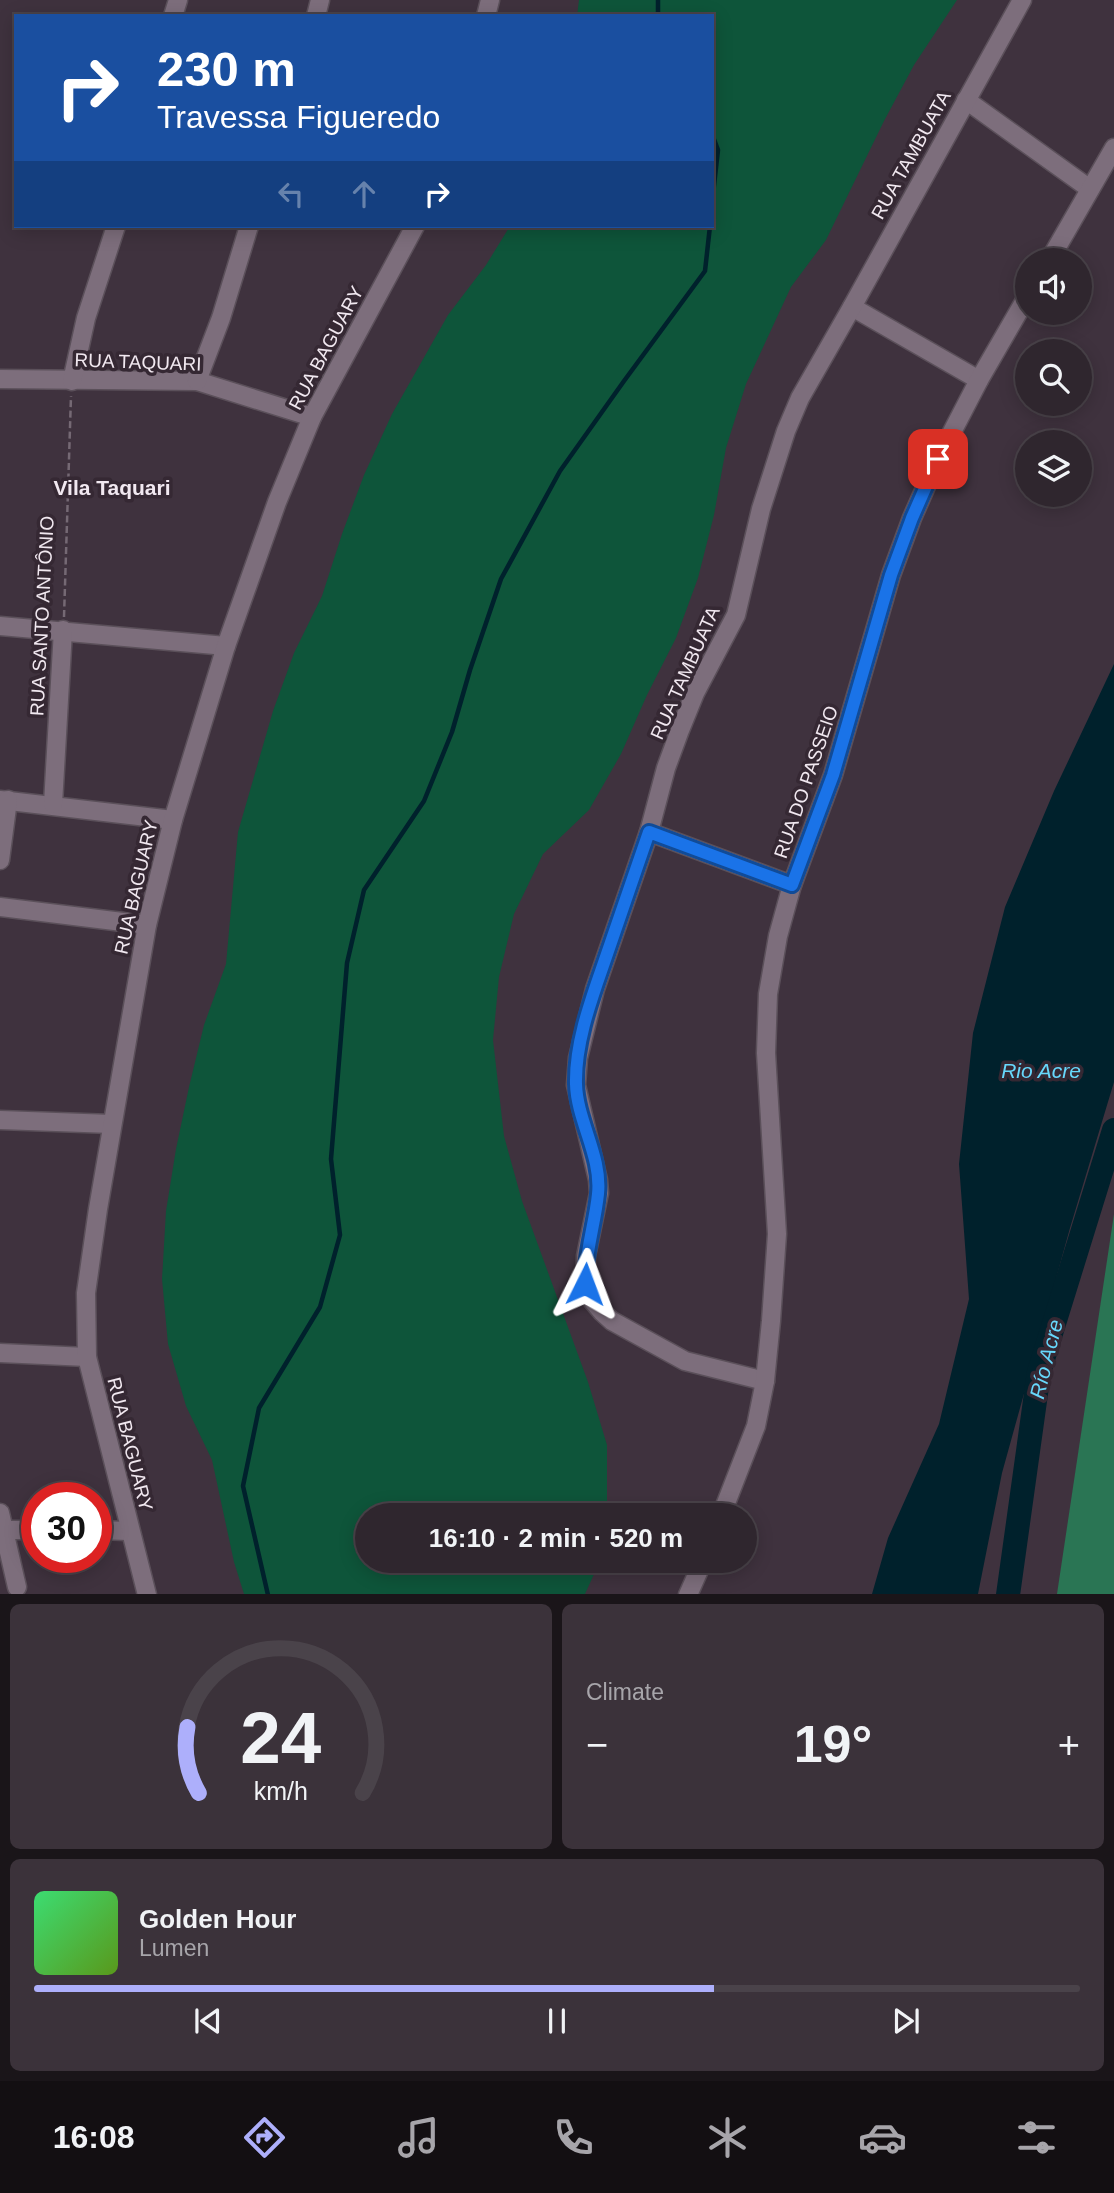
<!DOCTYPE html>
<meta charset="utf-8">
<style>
:root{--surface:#2f262e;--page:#3b323a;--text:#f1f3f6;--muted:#a7a5aa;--line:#4a434a;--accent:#adaffb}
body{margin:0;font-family:Helvetica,sans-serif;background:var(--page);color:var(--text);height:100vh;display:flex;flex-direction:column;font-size:26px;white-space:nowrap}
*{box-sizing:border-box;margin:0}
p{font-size:23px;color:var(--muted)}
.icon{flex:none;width:38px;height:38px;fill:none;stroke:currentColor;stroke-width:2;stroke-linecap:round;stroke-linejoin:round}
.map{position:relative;height:1594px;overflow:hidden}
.panel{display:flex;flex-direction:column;gap:10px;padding:10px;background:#1a1519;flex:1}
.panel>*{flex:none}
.hud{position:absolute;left:14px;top:14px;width:700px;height:214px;border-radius:0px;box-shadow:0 4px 18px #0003,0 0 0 2px var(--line);background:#1a4fa0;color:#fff;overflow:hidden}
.tools{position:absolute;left:1015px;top:248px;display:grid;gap:14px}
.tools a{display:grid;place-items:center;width:77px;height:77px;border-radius:50%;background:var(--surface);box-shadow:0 4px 18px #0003,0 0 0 2px var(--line);font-size:35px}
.speed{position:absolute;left:21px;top:1482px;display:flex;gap:14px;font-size:35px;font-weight:700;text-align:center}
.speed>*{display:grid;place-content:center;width:91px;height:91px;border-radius:50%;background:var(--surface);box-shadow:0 4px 18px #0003,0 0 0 2px var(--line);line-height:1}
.speed .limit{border:10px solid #d22;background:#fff;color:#111}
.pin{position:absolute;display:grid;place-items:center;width:60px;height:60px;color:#fff;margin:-30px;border-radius:14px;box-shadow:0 4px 10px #0006}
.me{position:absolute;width:77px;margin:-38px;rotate:3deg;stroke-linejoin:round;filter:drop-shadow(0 0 5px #0008)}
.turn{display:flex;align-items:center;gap:24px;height:147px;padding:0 28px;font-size:32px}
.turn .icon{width:91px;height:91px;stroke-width:2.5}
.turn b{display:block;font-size:49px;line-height:60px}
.lanes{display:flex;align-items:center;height:66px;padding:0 28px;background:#0003;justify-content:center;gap:35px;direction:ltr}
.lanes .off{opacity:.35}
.big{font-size:52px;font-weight:600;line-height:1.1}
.panel .widget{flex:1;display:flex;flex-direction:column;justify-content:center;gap:10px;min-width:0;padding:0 24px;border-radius:10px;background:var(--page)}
.panel .dial{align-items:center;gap:0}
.dial svg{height:182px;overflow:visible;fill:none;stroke:var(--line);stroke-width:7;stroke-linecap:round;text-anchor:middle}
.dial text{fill:var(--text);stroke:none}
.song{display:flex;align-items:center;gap:21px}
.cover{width:84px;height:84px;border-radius:10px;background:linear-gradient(135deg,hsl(140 70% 55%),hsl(90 70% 35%))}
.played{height:7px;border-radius:4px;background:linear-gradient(90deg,var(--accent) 65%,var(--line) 65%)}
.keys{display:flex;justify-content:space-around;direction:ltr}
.heat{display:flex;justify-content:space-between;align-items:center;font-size:38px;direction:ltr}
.panel .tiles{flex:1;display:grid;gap:10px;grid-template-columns:1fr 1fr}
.widget:last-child{grid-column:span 2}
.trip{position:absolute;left:355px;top:1503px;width:402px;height:70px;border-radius:35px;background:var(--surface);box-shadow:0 4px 18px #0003,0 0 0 2px var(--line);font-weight:600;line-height:70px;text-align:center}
.tabs{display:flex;height:112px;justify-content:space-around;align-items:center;background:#130f12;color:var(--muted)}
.tabs .icon{width:49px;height:49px}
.tabs .active{color:var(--accent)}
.tabs b{font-size:32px;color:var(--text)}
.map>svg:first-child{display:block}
.green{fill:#0e553a}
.forest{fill:#2a7554}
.water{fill:#00212c}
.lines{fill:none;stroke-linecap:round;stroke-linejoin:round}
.stream{stroke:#00212c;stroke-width:4.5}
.river{stroke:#00212c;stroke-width:24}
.minor-casing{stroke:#5b505a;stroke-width:21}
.path{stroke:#756974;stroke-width:2.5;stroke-dasharray:7 3.5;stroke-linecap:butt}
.minor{stroke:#7d6e7c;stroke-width:18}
.route-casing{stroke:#114b97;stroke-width:18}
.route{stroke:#1a73e8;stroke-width:12}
.labels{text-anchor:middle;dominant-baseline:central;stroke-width:7;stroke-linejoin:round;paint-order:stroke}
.street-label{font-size:19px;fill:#f1e8f0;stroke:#352833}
.neighbourhood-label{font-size:21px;font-weight:bold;fill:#f1e8f0;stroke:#352833}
.water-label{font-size:21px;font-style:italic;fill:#67d8fc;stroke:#352833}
</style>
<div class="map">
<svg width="1114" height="1595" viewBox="0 0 1114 1595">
<rect width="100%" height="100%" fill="#3f323e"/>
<!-- green -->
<polygon class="green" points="579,0 957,0 914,65 884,121 826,240 791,287 746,384 726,448 714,515 698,578 676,638 647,695 621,754 589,810 543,854 514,914 499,977 493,1040 504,1136 522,1201 588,1382 607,1445 607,1515 368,1516 368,1561 598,1561 595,1572 585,1594 244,1594 234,1562 212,1460 186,1406 168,1344 162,1279 166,1211 176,1149 189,1087 204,1025 226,964 238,832 273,711 294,653 322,596 342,534 364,475 392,414 448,315 486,265 510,226 712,226 712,16 577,16"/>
<!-- forest -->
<polygon class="forest" points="1114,1214 1114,1594 1057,1594"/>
<!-- water -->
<polygon class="water" points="1114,664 1114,1082 1070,1228 1002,1473 978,1594 872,1594 888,1538 939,1424 969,1299 959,1164 973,1033 1005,907 1054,791"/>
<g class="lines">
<!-- stream -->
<g class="stream">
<polyline points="658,0 658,16"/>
<polyline points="712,134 718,150 712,203"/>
<polyline points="268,1595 243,1486 259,1408 320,1307 340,1235 331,1159 347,963 364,890 424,801 452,732 470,670 501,579 560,471 624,381 705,271 710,226"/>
</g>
<!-- river -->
<polyline class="river" points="1008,1595 1039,1372 1114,1130"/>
<defs>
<g id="minor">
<polyline points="173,16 178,0"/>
<polyline points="316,16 320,0"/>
<polyline points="486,16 490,0"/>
<polyline points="966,100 1090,189"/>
<polyline points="1049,261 1114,148"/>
<polyline points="852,307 979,380"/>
<polyline points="0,379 197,381 312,417"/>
<polyline points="72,381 86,318 116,226"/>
<polyline points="197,381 221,318 249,226"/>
<polyline points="0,626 226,646"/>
<polyline points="0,800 173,820"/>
<polyline points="53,804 63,630"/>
<polyline points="649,832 792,885"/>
<polyline points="0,860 8,800"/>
<polyline points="0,907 147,925"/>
<polyline points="0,1120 112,1124"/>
<polyline points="0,1353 87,1357"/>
<polyline points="765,1381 685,1361 612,1321 602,1312 591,1299 585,1284 586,1256 599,1193 598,1180 576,1085 578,1058 595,989 649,832 666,768 680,730 695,693 736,615 761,509 786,431 800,398 852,307 1022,0"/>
<polyline points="0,1513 17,1587"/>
<polyline points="721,1516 756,1426 765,1381 771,1321 777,1234 766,1053 768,994 778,936 792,885 833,775 891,575 912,518 938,459 979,380 1027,297"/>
<polyline points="0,1530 37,1530"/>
<polyline points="96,1530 129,1531"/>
<polyline points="147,1595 87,1357 86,1293 98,1209 147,925 173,820 226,646 277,502 312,417 415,226"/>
<polyline points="688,1595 703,1561"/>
</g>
</defs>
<!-- minor casing -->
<use href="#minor" class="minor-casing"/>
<!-- path -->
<polyline class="path" points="64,617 71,396"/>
<!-- minor -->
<use href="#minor" class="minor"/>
</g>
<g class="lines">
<defs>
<path id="route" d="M585 1284C585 1252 595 1224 598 1194 602 1156 577 1121 576 1084 575 1040 593 995 607 954 621 913 635 873 649 832L792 885 833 775 891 575 912 518 938 459"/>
</defs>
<!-- route casing -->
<use href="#route" class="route-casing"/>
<!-- route -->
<use href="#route" class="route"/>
</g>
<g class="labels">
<!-- street labels -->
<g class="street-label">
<text transform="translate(911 155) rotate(-61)">RUA TAMBUATA</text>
<text transform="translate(326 348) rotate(-62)">RUA BAGUARY</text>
<text transform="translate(138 362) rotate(2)">RUA TAQUARI</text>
<text transform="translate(42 616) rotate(-87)">RUA SANTO ANTÔNIO</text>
<text transform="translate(685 673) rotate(-66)">RUA TAMBUATA</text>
<text transform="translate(806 782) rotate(-71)">RUA DO PASSEIO</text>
<text transform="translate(136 887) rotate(-77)">RUA BAGUARY</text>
<text transform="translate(130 1444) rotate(76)">RUA BAGUARY</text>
</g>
<!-- neighbourhood labels -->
<g class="neighbourhood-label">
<text x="112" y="487">Vila Taquari</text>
</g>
<!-- water labels -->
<g class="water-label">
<text x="1041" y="1070">Rio Acre</text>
<text transform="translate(1046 1359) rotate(-76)">Río Acre</text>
</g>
</g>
</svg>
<div class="tools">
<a><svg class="icon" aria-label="sound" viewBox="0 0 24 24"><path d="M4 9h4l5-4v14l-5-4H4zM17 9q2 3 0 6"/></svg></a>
<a><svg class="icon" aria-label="search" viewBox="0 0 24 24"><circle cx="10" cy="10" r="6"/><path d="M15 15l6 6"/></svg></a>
<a><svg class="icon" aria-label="layers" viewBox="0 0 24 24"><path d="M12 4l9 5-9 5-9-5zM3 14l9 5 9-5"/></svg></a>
</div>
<div class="speed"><div class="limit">30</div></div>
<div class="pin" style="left:938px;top:459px;background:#d93025"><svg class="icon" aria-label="arrive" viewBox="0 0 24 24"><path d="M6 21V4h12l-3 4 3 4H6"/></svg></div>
<svg class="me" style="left:585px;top:1284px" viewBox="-20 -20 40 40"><path d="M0-17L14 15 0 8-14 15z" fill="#1a73e8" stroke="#fff" stroke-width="4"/></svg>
<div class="trip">16:10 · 2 min · 520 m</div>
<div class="hud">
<div class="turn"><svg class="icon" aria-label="right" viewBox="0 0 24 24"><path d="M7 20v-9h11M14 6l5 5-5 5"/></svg><div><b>230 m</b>Travessa Figueredo</div></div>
<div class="lanes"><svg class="icon off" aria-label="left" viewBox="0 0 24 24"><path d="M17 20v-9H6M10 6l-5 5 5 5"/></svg><svg class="icon off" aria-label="ahead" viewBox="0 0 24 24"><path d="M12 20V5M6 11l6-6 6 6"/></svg><svg class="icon" aria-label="right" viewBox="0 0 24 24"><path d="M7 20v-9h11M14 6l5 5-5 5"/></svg></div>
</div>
</div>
<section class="panel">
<div class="tiles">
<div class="widget dial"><svg viewBox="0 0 100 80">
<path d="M14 69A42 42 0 1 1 86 69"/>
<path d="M14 69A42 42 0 0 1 9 40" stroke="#adaffb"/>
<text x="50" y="56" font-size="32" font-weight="700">24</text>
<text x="50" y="72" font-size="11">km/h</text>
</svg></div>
<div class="widget"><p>Climate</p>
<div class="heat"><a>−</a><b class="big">19°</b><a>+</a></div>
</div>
<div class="widget">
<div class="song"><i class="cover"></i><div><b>Golden Hour</b><p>Lumen</p></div></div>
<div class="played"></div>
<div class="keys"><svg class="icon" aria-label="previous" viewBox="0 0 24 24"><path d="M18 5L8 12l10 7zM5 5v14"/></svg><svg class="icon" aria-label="pause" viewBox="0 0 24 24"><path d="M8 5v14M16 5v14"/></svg><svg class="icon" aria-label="next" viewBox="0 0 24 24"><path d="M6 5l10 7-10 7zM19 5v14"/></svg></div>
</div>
</div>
</section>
<nav class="tabs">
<b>16:08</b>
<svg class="icon active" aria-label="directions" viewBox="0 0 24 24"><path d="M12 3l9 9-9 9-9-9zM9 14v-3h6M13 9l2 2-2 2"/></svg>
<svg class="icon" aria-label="music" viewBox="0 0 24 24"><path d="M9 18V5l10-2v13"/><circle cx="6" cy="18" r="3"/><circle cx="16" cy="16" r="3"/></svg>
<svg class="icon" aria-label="phone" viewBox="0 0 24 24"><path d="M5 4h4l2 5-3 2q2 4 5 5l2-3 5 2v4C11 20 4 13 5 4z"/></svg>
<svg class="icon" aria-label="climate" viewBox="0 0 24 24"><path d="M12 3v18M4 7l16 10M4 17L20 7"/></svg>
<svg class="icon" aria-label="car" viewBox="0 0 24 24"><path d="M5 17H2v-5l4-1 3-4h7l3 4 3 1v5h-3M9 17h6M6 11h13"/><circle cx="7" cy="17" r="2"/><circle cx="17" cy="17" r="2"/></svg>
<svg class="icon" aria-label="filters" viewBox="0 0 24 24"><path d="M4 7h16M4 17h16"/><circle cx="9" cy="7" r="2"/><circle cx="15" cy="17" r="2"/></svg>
</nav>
